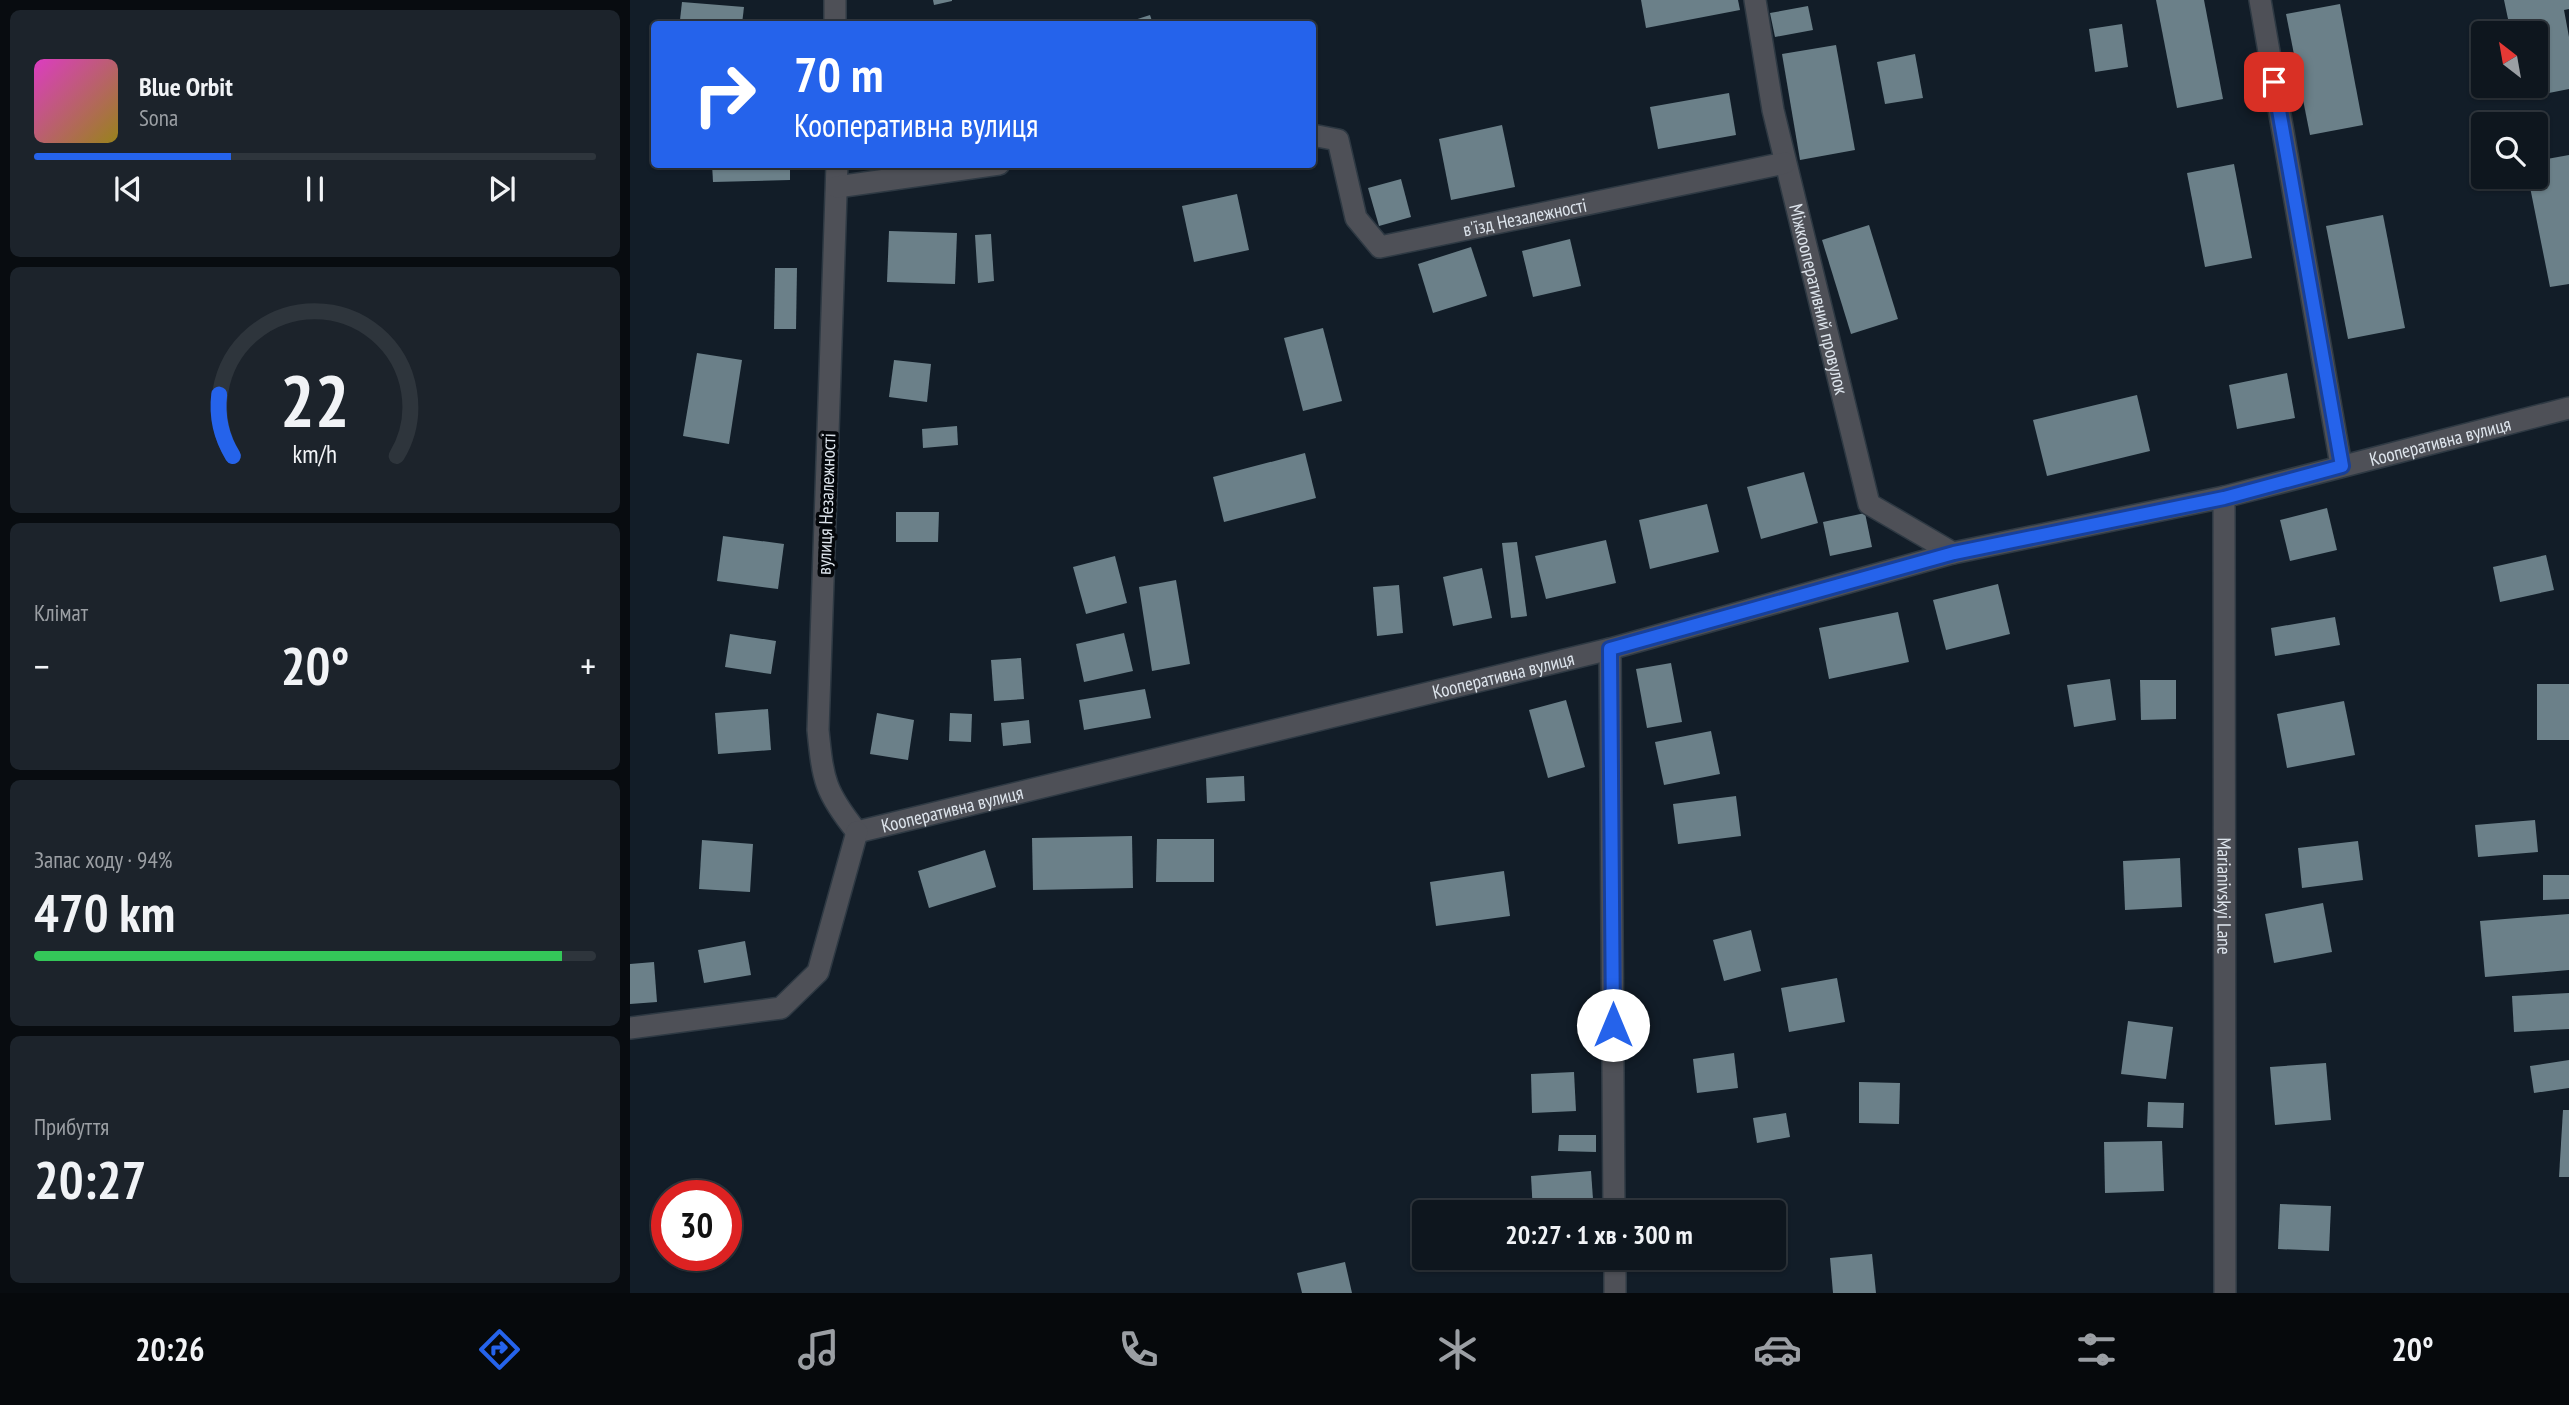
<!DOCTYPE html>
<html lang="uk">
<meta charset="utf-8">
<style>
:root{--surface:#0e161e;--page:#1c232b;--text:#f1f3f6;--muted:#9b9fa4;--line:#2e353c;--accent:#2563eb}
body{margin:0;font-family:"PT Sans Narrow",sans-serif;background:var(--page);color:var(--text);height:100vh;display:flex;flex-direction:column;font-size:26px;white-space:nowrap}
*{box-sizing:border-box;margin:0}
p{font-size:23px;color:var(--muted)}
.icon{flex:none;width:38px;height:38px;fill:none;stroke:currentColor;stroke-width:2;stroke-linecap:round;stroke-linejoin:round}
.map{position:relative;flex:1;overflow:hidden}
.panel{display:flex;flex-direction:column;gap:10px;padding:10px;background:#080c10;width:630px}
.panel>*{flex:none}
.banner{position:absolute;left:21px;top:21px;width:665px;height:147px;border-radius:7px;box-shadow:0 2px 5px #0004,0 0 0 2px var(--line);background:#2563eb;color:#fff;overflow:hidden}
.needle{width:46px;rotate:329deg}
.tools{position:absolute;left:1841px;top:21px;display:grid;gap:14px}
.tools a{display:grid;place-items:center;width:77px;height:77px;border-radius:7px;background:var(--surface);box-shadow:0 2px 5px #0004,0 0 0 2px var(--line);font-size:35px}
.speed{position:absolute;left:21px;top:1180px;display:flex;gap:14px;font-size:35px;font-weight:700;text-align:center}
.speed>*{display:grid;place-content:center;width:91px;height:91px;border-radius:50%;background:var(--surface);box-shadow:0 2px 5px #0004,0 0 0 2px var(--line);line-height:1}
.speed .limit{border:10px solid #d22;background:#fff;color:#111}
.pin{position:absolute;display:grid;place-items:center;width:60px;height:60px;color:#fff;margin:-30px;border-radius:14px;box-shadow:0 4px 10px #0006}
.me{position:absolute;width:77px;margin:-38px;rotate:0deg;stroke-linejoin:round;filter:drop-shadow(0 0 5px #0008)}
.turn{display:flex;align-items:center;gap:24px;height:147px;padding:0 28px;font-size:32px}
.turn .icon{width:91px;height:91px;stroke-width:2.5}
.turn b{display:block;font-size:49px;line-height:60px}
.big{font-size:52px;font-weight:600;line-height:1.1}
.panel .card{flex:1;display:flex;flex-direction:column;justify-content:center;gap:10px;min-width:0;padding:0 24px;border-radius:10px;background:var(--page)}
.panel .dial{align-items:center;gap:0}
.dial svg{height:182px;overflow:visible;fill:none;stroke:var(--line);stroke-width:7;stroke-linecap:round;text-anchor:middle}
.dial text{fill:var(--text);stroke:none}
.song{display:flex;align-items:center;gap:21px}
.cover{width:84px;height:84px;border-radius:10px;background:linear-gradient(135deg,hsl(310 70% 55%),hsl(50 70% 35%))}
.played{height:7px;border-radius:4px;background:linear-gradient(90deg,var(--accent) 35%,var(--line) 35%)}
.keys{display:flex;justify-content:space-around;direction:ltr}
.heat{display:flex;justify-content:space-between;align-items:center;font-size:38px;direction:ltr}
.charge{height:10px;border-radius:5px;background:linear-gradient(90deg,#34c759 94%,var(--line) 0)}
.trip{position:absolute;left:782px;top:1200px;width:374px;height:70px;border-radius:7px;background:var(--surface);box-shadow:0 2px 5px #0004,0 0 0 2px var(--line);font-weight:600;line-height:70px;text-align:center}
.dock{display:flex;height:112px;justify-content:space-around;align-items:center;background:#06090c;color:var(--muted)}
.dock .icon{width:49px;height:49px}
.dock .current{color:var(--accent)}
.dock b{font-size:32px;color:var(--text)}
main{display:flex;flex:1;min-height:0}
.map>svg:first-child{display:block}
.building{fill:#6b8089}
.lines{fill:none;stroke-linecap:round;stroke-linejoin:round}
.street-casing{stroke:#2e3943;stroke-width:24}
.street{stroke:#4e5057;stroke-width:21}
.route-casing{stroke:#184099;stroke-width:18}
.route{stroke:#2563eb;stroke-width:12}
.labels{text-anchor:middle;dominant-baseline:central;stroke-width:7;stroke-linejoin:round;paint-order:stroke}
.street-label{font-size:19px;fill:#dde4ec;stroke:#04070b}
</style>
<main>
<section class="panel">
<div class="card">
<div class="song"><i class="cover"></i><div><b>Blue Orbit</b><p>Sona</p></div></div>
<div class="played"></div>
<div class="keys"><svg class="icon" aria-label="previous" viewBox="0 0 24 24"><path d="M18 5L8 12l10 7zM5 5v14"/></svg><svg class="icon" aria-label="pause" viewBox="0 0 24 24"><path d="M8 5v14M16 5v14"/></svg><svg class="icon" aria-label="next" viewBox="0 0 24 24"><path d="M6 5l10 7-10 7zM19 5v14"/></svg></div>
</div>
<div class="card dial"><svg viewBox="0 0 100 80">
<path d="M14 69A42 42 0 1 1 86 69"/>
<path d="M14 69A42 42 0 0 1 8 42" stroke="#2563eb"/>
<text x="50" y="56" font-size="32" font-weight="700">22</text>
<text x="50" y="72" font-size="11">km/h</text>
</svg></div>
<div class="card"><p>Клімат</p>
<div class="heat"><a>−</a><b class="big">20°</b><a>+</a></div>
</div>
<div class="card"><p>Запас ходу · 94%</p><b class="big">470 km</b><div class="charge"></div></div>
<div class="card"><p>Прибуття</p><b class="big">20:27</b></div>
</section>
<div class="map">
<svg width="1939" height="1293" viewBox="0 0 1939 1293">
<rect width="100%" height="100%" fill="#121d28"/>
<!-- building -->
<g class="building">
<polygon points="303,0 322,0 322,1 304,5"/>
<polygon points="1011,0 1108,0 1110,10 1016,28"/>
<polygon points="1526,0 1574,0 1593,99 1547,108"/>
<polygon points="1874,0 1939,0 1939,9 1934,10 1939,37 1939,89 1893,98 1891,86 1906,86 1906,33 1881,33"/>
<polygon points="52,2 114,7 112,24 50,20"/>
<polygon points="1710,4 1733,125 1680,135 1656,14"/>
<polygon points="1178,6 1183,30 1145,37 1140,13"/>
<polygon points="520,15 523,24 492,24"/>
<polygon points="1492,24 1498,67 1465,72 1459,29"/>
<polygon points="1206,45 1225,150 1170,160 1152,54"/>
<polygon points="1285,54 1293,98 1255,104 1247,62"/>
<polygon points="1099,93 1106,135 1028,149 1020,107"/>
<polygon points="872,125 885,187 821,200 809,139"/>
<polygon points="1939,155 1939,284 1920,287 1898,177 1906,177 1906,161"/>
<polygon points="82,164 160,164 160,180 83,182"/>
<polygon points="1604,164 1622,258 1575,267 1557,173"/>
<polygon points="771,179 781,217 749,226 738,188"/>
<polygon points="607,194 619,250 564,262 552,206"/>
<polygon points="1753,215 1775,328 1718,339 1696,226"/>
<polygon points="1239,225 1268,319 1221,334 1192,240"/>
<polygon points="259,231 327,233 325,284 257,282"/>
<polygon points="361,234 364,281 348,283 345,235"/>
<polygon points="940,239 951,286 903,297 892,251"/>
<polygon points="841,247 857,296 803,313 788,264"/>
<polygon points="145,268 167,268 166,329 144,329"/>
<polygon points="693,328 712,401 673,411 654,338"/>
<polygon points="67,353 112,360 99,444 53,436"/>
<polygon points="264,360 301,364 297,402 259,397"/>
<polygon points="1657,373 1665,418 1607,429 1599,385"/>
<polygon points="1507,395 1520,451 1417,476 1403,420"/>
<polygon points="327,426 328,445 293,448 292,429"/>
<polygon points="675,453 686,498 594,522 583,477"/>
<polygon points="1174,472 1188,523 1131,539 1117,487"/>
<polygon points="1077,504 1089,552 1020,569 1009,520"/>
<polygon points="1697,508 1707,550 1660,561 1650,520"/>
<polygon points="266,512 309,512 308,542 266,542"/>
<polygon points="1235,513 1242,547 1200,556 1193,522"/>
<polygon points="93,536 154,544 148,589 87,581"/>
<polygon points="976,540 986,583 916,599 905,556"/>
<polygon points="887,542 897,616 881,618 872,543"/>
<polygon points="1916,555 1924,590 1870,602 1863,567"/>
<polygon points="485,556 497,603 456,614 443,567"/>
<polygon points="852,568 862,618 823,626 813,577"/>
<polygon points="546,580 560,664 522,671 509,587"/>
<polygon points="1368,584 1380,634 1316,650 1303,600"/>
<polygon points="769,585 773,633 747,636 743,587"/>
<polygon points="1268,612 1279,662 1199,679 1189,628"/>
<polygon points="1705,617 1710,645 1645,656 1641,628"/>
<polygon points="494,633 503,671 454,682 446,644"/>
<polygon points="100,634 146,641 141,674 95,667"/>
<polygon points="391,658 394,699 364,701 361,660"/>
<polygon points="1041,663 1052,722 1017,728 1006,669"/>
<polygon points="1480,679 1486,720 1444,727 1437,685"/>
<polygon points="1510,680 1546,680 1546,719 1511,720"/>
<rect x="1907" y="684" width="32" height="56"/>
<polygon points="515,689 521,718 454,730 449,700"/>
<polygon points="936,700 955,767 918,778 899,710"/>
<polygon points="1714,701 1725,755 1657,768 1647,714"/>
<polygon points="138,709 141,750 88,754 85,713"/>
<polygon points="247,713 284,720 278,760 240,754"/>
<polygon points="320,713 342,714 341,742 319,741"/>
<polygon points="399,720 401,743 373,746 371,723"/>
<polygon points="1081,731 1090,774 1034,785 1025,742"/>
<polygon points="614,776 615,801 577,803 576,778"/>
<polygon points="1106,796 1111,836 1048,844 1043,804"/>
<polygon points="1905,820 1908,852 1848,857 1845,825"/>
<polygon points="502,836 503,888 403,890 402,838"/>
<polygon points="527,839 584,839 584,882 526,882"/>
<polygon points="72,840 123,844 120,892 69,889"/>
<polygon points="1728,841 1733,880 1672,888 1668,848"/>
<polygon points="355,850 366,887 299,908 288,871"/>
<polygon points="1550,858 1552,907 1495,910 1493,861"/>
<polygon points="874,871 880,916 806,926 800,882"/>
<polygon points="1913,875 1939,875 1939,899 1913,900"/>
<polygon points="1693,903 1702,952 1644,963 1635,914"/>
<polygon points="1939,914 1939,970 1855,977 1850,921"/>
<polygon points="1121,930 1131,971 1094,981 1083,940"/>
<polygon points="115,941 121,975 74,983 68,950"/>
<polygon points="24,962 27,1002 0,1004 0,964"/>
<polygon points="1207,978 1215,1022 1159,1032 1151,988"/>
<polygon points="1939,993 1939,1029 1884,1032 1882,996"/>
<polygon points="1498,1021 1543,1027 1536,1079 1491,1074"/>
<polygon points="1104,1053 1108,1088 1067,1093 1063,1059"/>
<polygon points="1939,1060 1939,1088 1904,1093 1900,1066"/>
<polygon points="1696,1063 1701,1120 1645,1125 1640,1067"/>
<polygon points="944,1072 946,1111 902,1113 901,1074"/>
<polygon points="1229,1082 1270,1083 1269,1124 1229,1123"/>
<polygon points="1518,1102 1554,1103 1553,1128 1517,1127"/>
<polygon points="1933,1110 1939,1110 1939,1177 1929,1177"/>
<polygon points="1156,1113 1160,1137 1127,1143 1123,1118"/>
<polygon points="929,1135 966,1135 966,1152 928,1151"/>
<polygon points="1532,1141 1534,1191 1475,1193 1474,1142"/>
<polygon points="961,1171 964,1213 903,1213 901,1176"/>
<polygon points="1650,1204 1701,1206 1699,1251 1648,1249"/>
<polygon points="1242,1254 1246,1293 1203,1293 1200,1258"/>
<polygon points="715,1262 722,1293 672,1293 667,1273"/>
</g>
<g class="lines">
<defs>
<g id="street">
<polyline points="205,0 205,24"/>
<path id="s1" d="M1125 0 1143 110 1239 504 1323 553"/>
<polyline points="1630,0 1711,465"/>
<path id="s2" d="M682 135 708 140 726 218 750 247 1155 163"/>
<path d="M207 164 188 730C193 781 195 792 227 832"/>
<polyline points="207,187 369,164"/>
<path id="s3" d="M1594 497 1595 1293"/>
<polyline points="980,649 984,1213"/>
<path id="s4" d="M227 832 980 649 1323 553 1594 497 1939 408"/>
<polyline points="0,1028 151,1008 188,972 227,832"/>
<polyline points="985,1258 985,1293"/>
</g>
</defs>
<!-- street casing -->
<use href="#street" class="street-casing"/>
<!-- street -->
<use href="#street" class="street"/>
</g>
<g class="lines">
<defs>
<polyline id="route" points="983,1025 980,649 1324,553 1594,498 1712,466 1644,82"/>
</defs>
<!-- route casing -->
<use href="#route" class="route-casing"/>
<!-- route -->
<use href="#route" class="route"/>
</g>
<g class="labels">
<!-- street labels -->
<g class="street-label">
<text stroke="none"><textPath href="#s2" startOffset="292">в'їзд Незалежності</textPath></text>
<text stroke="none"><textPath href="#s1" startOffset="306">Міжкооперативний провулок</textPath></text>
<text stroke="none"><textPath href="#s4" startOffset="1631">Кооперативна вулиця</textPath></text>
<text transform="translate(196 504) rotate(-88)">вулиця Незалежності</text>
<text stroke="none"><textPath href="#s4" startOffset="665">Кооперативна вулиця</textPath></text>
<text stroke="none"><textPath href="#s4" startOffset="98">Кооперативна вулиця</textPath></text>
<text stroke="none"><textPath href="#s3" startOffset="399">Marianivskyi Lane</textPath></text>
</g>
</g>
</svg>
<div class="tools">
<a><svg class="needle" viewBox="-14 -14 28 28"><path d="M0-13l5 13h-10z" fill="#e53935"/><path d="M0 13l5-13h-10z" fill="#9b9fa4"/></svg></a>
<a><svg class="icon" aria-label="search" viewBox="0 0 24 24"><circle cx="10" cy="10" r="6"/><path d="M15 15l6 6"/></svg></a>
</div>
<div class="speed"><div class="limit">30</div></div>
<div class="pin" style="left:1644px;top:82px;background:#d93025"><svg class="icon" aria-label="arrive" viewBox="0 0 24 24"><path d="M6 21V4h12l-3 4 3 4H6"/></svg></div>
<svg class="me" style="left:983px;top:1025px" viewBox="-20 -20 40 40"><circle r="19" fill="#fff"/><path d="M0-13L10 11 0 6-10 11z" fill="#2563eb"/></svg>
<div class="trip">20:27 · 1 хв · 300 m</div>
<div class="banner">
<div class="turn"><svg class="icon" aria-label="right" viewBox="0 0 24 24"><path d="M7 20v-9h11M14 6l5 5-5 5"/></svg><div><b>70 m</b>Кооперативна вулиця</div></div>
</div>
</div>
</main>
<nav class="dock">
<b>20:26</b>
<svg class="icon current" aria-label="directions" viewBox="0 0 24 24"><path d="M12 3l9 9-9 9-9-9zM9 14v-3h6M13 9l2 2-2 2"/></svg>
<svg class="icon" aria-label="music" viewBox="0 0 24 24"><path d="M9 18V5l10-2v13"/><circle cx="6" cy="18" r="3"/><circle cx="16" cy="16" r="3"/></svg>
<svg class="icon" aria-label="phone" viewBox="0 0 24 24"><path d="M5 4h4l2 5-3 2q2 4 5 5l2-3 5 2v4C11 20 4 13 5 4z"/></svg>
<svg class="icon" aria-label="climate" viewBox="0 0 24 24"><path d="M12 3v18M4 7l16 10M4 17L20 7"/></svg>
<svg class="icon" aria-label="car" viewBox="0 0 24 24"><path d="M5 17H2v-5l4-1 3-4h7l3 4 3 1v5h-3M9 17h6M6 11h13"/><circle cx="7" cy="17" r="2"/><circle cx="17" cy="17" r="2"/></svg>
<svg class="icon" aria-label="filters" viewBox="0 0 24 24"><path d="M4 7h16M4 17h16"/><circle cx="9" cy="7" r="2"/><circle cx="15" cy="17" r="2"/></svg>
<b>20°</b>
</nav>
